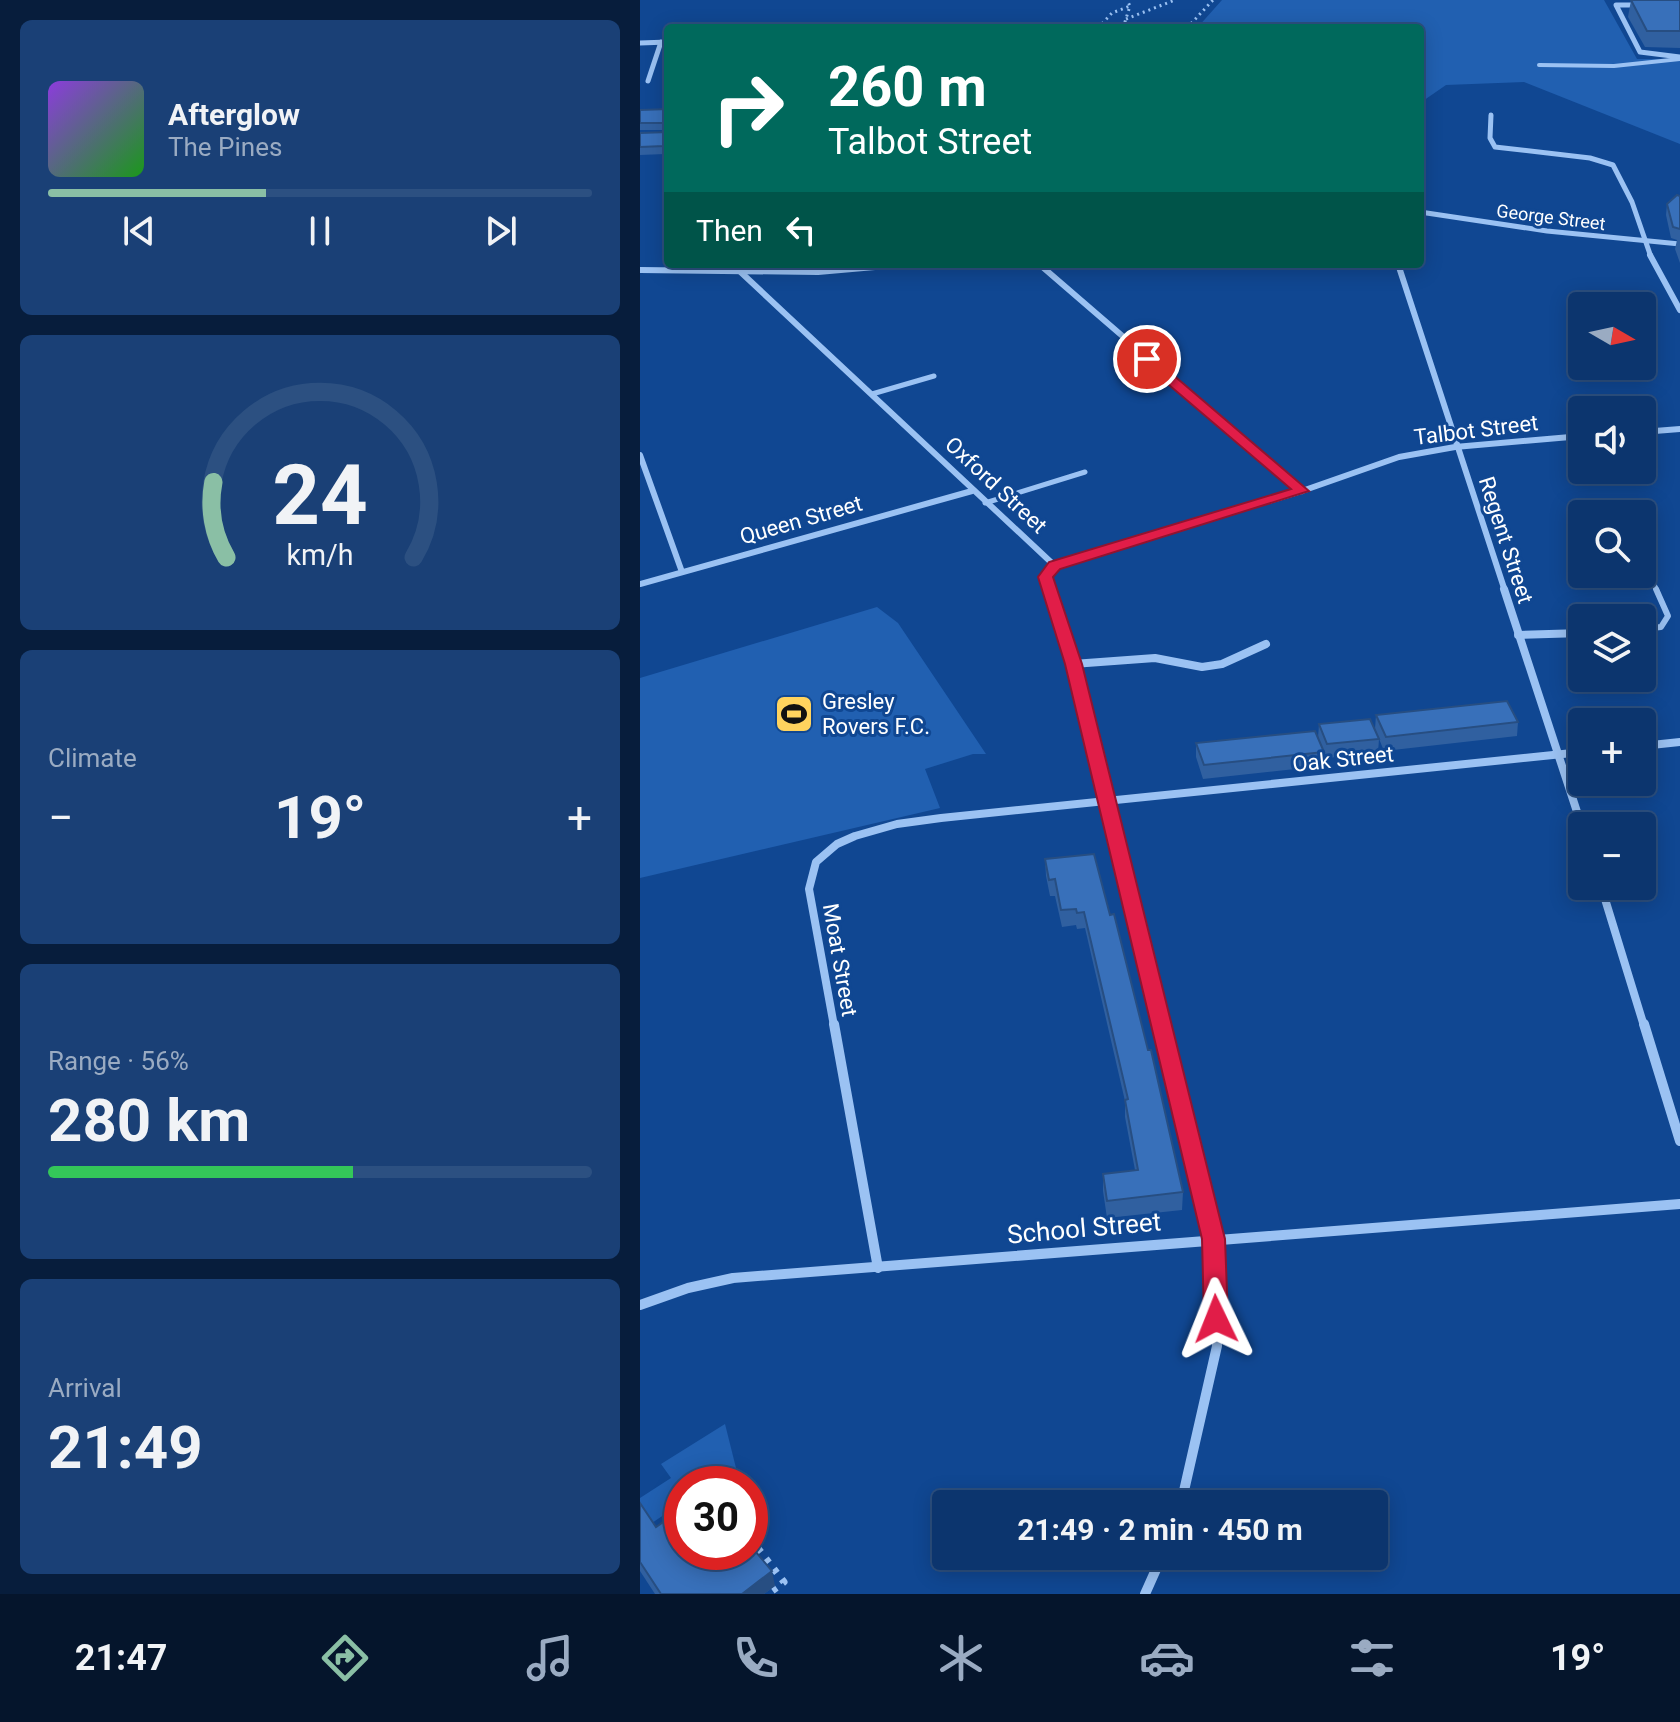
<!DOCTYPE html>
<meta charset="utf-8">
<style>
:root{--surface:#0c356e;--page:#1a4076;--text:#f1f3f6;--muted:#9aabc2;--line:#2c5081;--accent:#8abfa5}
body{margin:0;font-family:Roboto,sans-serif;background:var(--page);color:var(--text);height:100vh;display:flex;flex-direction:column;font-size:30px;white-space:nowrap}
*{box-sizing:border-box;margin:0}
p{font-size:26px;color:var(--muted)}
.icon{flex:none;width:44px;height:44px;fill:none;stroke:currentColor;stroke-width:2;stroke-linecap:round;stroke-linejoin:round}
.map{position:relative;flex:1;overflow:hidden}
.sheet{display:flex;flex-direction:column;gap:20px;padding:20px;background:#071d3c;width:640px}
.sheet>*{flex:none}
.top-card{position:absolute;left:24px;top:24px;width:760px;height:244px;border-radius:8px;box-shadow:0 4px 20px #0003,0 0 0 2px var(--line);background:#00695c;color:#fff;overflow:hidden}
.needle{width:52px;rotate:99deg}
.buttons{position:absolute;left:928px;top:292px;display:grid;gap:16px}
.buttons a{display:grid;place-items:center;width:88px;height:88px;border-radius:8px;background:var(--surface);box-shadow:0 4px 20px #0003,0 0 0 2px var(--line);font-size:40px}
.speed{position:absolute;left:24px;top:1466px;display:flex;gap:16px;font-size:40px;font-weight:700;text-align:center}
.speed>*{display:grid;place-content:center;width:104px;height:104px;border-radius:50%;background:var(--surface);box-shadow:0 4px 20px #0003,0 0 0 2px var(--line);line-height:1}
.speed .limit{border:12px solid #d22;background:#fff;color:#111}
.pin{position:absolute;display:grid;place-items:center;width:68px;height:68px;color:#fff;margin:-34px;border:4px solid #fff;border-radius:50%;box-shadow:0 2px 8px #0007}
.me{position:absolute;width:88px;margin:-44px;rotate:358deg;stroke-linejoin:round;filter:drop-shadow(0 0 6px #0008)}
.turn{display:flex;align-items:center;gap:28px;height:168px;padding:0 32px;font-size:36px}
.turn .icon{width:104px;height:104px;stroke-width:2.5}
.turn b{display:block;font-size:56px;line-height:68px}
.then{display:flex;align-items:center;height:76px;padding:0 32px;background:#0003;gap:16px;font-size:30px}
.big{font-size:60px;font-weight:700;line-height:1.1}
.sheet .tile{flex:1;display:flex;flex-direction:column;justify-content:center;gap:12px;min-width:0;padding:0 28px;border-radius:12px;background:var(--page)}
.sheet .dial{align-items:center;gap:0}
.dial svg{height:208px;overflow:visible;fill:none;stroke:var(--line);stroke-width:7;stroke-linecap:round;text-anchor:middle}
.dial text{fill:var(--text);stroke:none}
.song{display:flex;align-items:center;gap:24px}
.cover{width:96px;height:96px;border-radius:12px;background:linear-gradient(135deg,hsl(270 70% 55%),hsl(120 70% 35%))}
.played{height:8px;border-radius:4px;background:linear-gradient(90deg,var(--accent) 40%,var(--line) 40%)}
.keys{display:flex;justify-content:space-around;direction:ltr}
.heat{display:flex;justify-content:space-between;align-items:center;font-size:44px;direction:ltr}
.charge{height:12px;border-radius:6px;background:linear-gradient(90deg,#34c759 56%,var(--line) 0)}
.trip{position:absolute;left:292px;top:1490px;width:456px;height:80px;border-radius:8px;background:var(--surface);box-shadow:0 4px 20px #0003,0 0 0 2px var(--line);font-weight:700;line-height:80px;text-align:center}
.tab-bar{display:flex;height:128px;justify-content:space-around;align-items:center;background:#05152c;color:var(--muted)}
.tab-bar .icon{width:56px;height:56px}
.tab-bar .selected{color:var(--accent)}
.tab-bar b{font-size:36px;color:var(--text)}
main{display:flex;flex:1;min-height:0}
.map>svg:first-child{display:block}
.green{fill:#2160b1}
.lines{fill:none;stroke-linecap:round;stroke-linejoin:round}
.path-far1{stroke:#9bc2f3;stroke-width:3;stroke-dasharray:2 4;stroke-linecap:butt}
.path{stroke:#9bc2f3;stroke-width:7;stroke-dasharray:5 8;stroke-linecap:butt}
.lane-far2{stroke:#9bc2f3;stroke-width:4}
.lane-far1{stroke:#9bc2f3;stroke-width:5}
.lane{stroke:#9bc2f3;stroke-width:6}
.street-far3{stroke:#9bc2f3;stroke-width:5}
.street-far2{stroke:#9bc2f3;stroke-width:6}
.street-far1{stroke:#9bc2f3;stroke-width:8}
.street{stroke:#9bc2f3;stroke-width:10}
.wall{fill:#3060a0}
.shaded-wall{fill:#274e82}
.building{fill:#3870ba;stroke:#274e82;stroke-width:2}
.route{fill:#e11d48;stroke:#92132f;stroke-width:2}
.labels{text-anchor:middle;dominant-baseline:central;stroke-width:6;stroke-linejoin:round;paint-order:stroke}
.far-street-label{font-size:18px;fill:#fff;stroke:#104792}
.street-label{font-size:22px;fill:#fff;stroke:#104792}
.poi-label{font-size:22px;fill:#fff;stroke:#104792;text-anchor:start}
.near-street-label{font-size:26px;fill:#fff;stroke:#104792}
</style>
<main>
<section class="sheet">
<div class="tile">
<div class="song"><i class="cover"></i><div><b>Afterglow</b><p>The Pines</p></div></div>
<div class="played"></div>
<div class="keys"><svg class="icon" aria-label="previous" viewBox="0 0 24 24"><path d="M18 5L8 12l10 7zM5 5v14"/></svg><svg class="icon" aria-label="pause" viewBox="0 0 24 24"><path d="M8 5v14M16 5v14"/></svg><svg class="icon" aria-label="next" viewBox="0 0 24 24"><path d="M6 5l10 7-10 7zM19 5v14"/></svg></div>
</div>
<div class="tile dial"><svg viewBox="0 0 100 80">
<path d="M14 69A42 42 0 1 1 86 69"/>
<path d="M14 69A42 42 0 0 1 9 40" stroke="#8abfa5"/>
<text x="50" y="56" font-size="32" font-weight="700">24</text>
<text x="50" y="72" font-size="11">km/h</text>
</svg></div>
<div class="tile"><p>Climate</p>
<div class="heat"><a>−</a><b class="big">19°</b><a>+</a></div>
</div>
<div class="tile"><p>Range · 56%</p><b class="big">280 km</b><div class="charge"></div></div>
<div class="tile"><p>Arrival</p><b class="big">21:49</b></div>
</section>
<div class="map">
<svg width="1040" height="1594" viewBox="0 0 1040 1594">
<rect width="100%" height="100%" fill="#104792"/>
<!-- green -->
<g class="green">
<polygon points="582,0 964,0 997,59 1040,59 1040,144 884,82 806,85 780,103 780,28 557,28"/>
<polygon points="237,607 258,623 346,754 333,754 285,769 300,808 0,878 0,678"/>
<polygon points="85,1424 100,1484 42,1484 42,1518 34,1508 9,1525 0,1512 0,1498 31,1478 21,1464"/>
</g>
<g class="lines">
<!-- path-far1 -->
<g class="path-far1">
<polyline points="486,19 535,0"/>
<polyline points="458,28 472,13 490,6"/>
<polyline points="483,28 490,6 487,0"/>
<polyline points="547,28 573,0"/>
</g>
<!-- path -->
<polyline class="path" points="110,1538 144,1582 128,1594"/>
<!-- lane-far2 -->
<polyline class="lane-far2" points="899,65 974,66 1040,59"/>
<!-- lane-far1 -->
<g class="lane-far1">
<polyline points="232,394 294,376"/>
<polyline points="345,503 445,472"/>
<polyline points="1002,558 1017,591"/>
</g>
<!-- lane -->
<polyline class="lane" points="1002,629 1021,627 1028,616 1016,589"/>
<!-- street-far3 -->
<g class="street-far3">
<polyline points="997,5 976,5 1000,52 1040,57"/>
<polyline points="0,43 28,42"/>
<polyline points="8,81 21,42"/>
<polyline points="851,115 850,138 855,147 950,158 973,165 992,202 1011,257"/>
<polyline points="780,212 907,231 1040,244"/>
</g>
<!-- street-far2 -->
<g class="street-far2">
<polyline points="1010,255 1040,310"/>
<polyline points="92,264 414,565 405,577 409,591"/>
<polyline points="399,264 662,491"/>
<polyline points="758,264 865,591"/>
<polyline points="0,270 178,272 269,264"/>
<polyline points="1002,432 1040,429"/>
<polyline points="0,455 42,572"/>
<polyline points="414,565 662,491 759,457 815,447 942,436"/>
<polyline points="0,584 332,491"/>
</g>
<!-- street-far1 -->
<g class="street-far1">
<polyline points="409,589 433,664 521,1026"/>
<polyline points="864,589 942,827"/>
<polyline points="878,635 942,633"/>
<polyline points="1002,661 1011,683"/>
<polyline points="433,664 515,658 562,667 582,664 626,644"/>
<polyline points="1002,746 1040,742"/>
<polyline points="961,886 1004,1026"/>
<polyline points="194,1026 169,889 176,862 197,844 215,836 257,824 301,818 942,752"/>
</g>
<!-- street -->
<g class="street">
<polyline points="194,1024 238,1268"/>
<polyline points="521,1024 573,1239 577,1346 541,1504"/>
<polyline points="1004,1024 1040,1141"/>
<polyline points="0,1305 48,1288 93,1278 1040,1204"/>
<polyline points="505,1594 522,1556"/>
</g>
</g>
<!-- wall -->
<g class="wall">
<polygon points="991,0 1040,0 1040,48 1005,47 988,17"/>
<polygon points="28,109 28,130 0,130 0,110"/>
<polygon points="28,132 25,154 0,155 0,133"/>
<polygon points="1040,196 1040,263 1035,249 1037,240 1031,238 1026,215 1027,204"/>
<polygon points="106,264 134,264 134,266 107,265"/>
<polygon points="736,715 878,722 877,736 744,751 735,729"/>
<polygon points="679,724 739,739 738,753 686,758 684,753 683,766 563,779 556,757 556,743 678,738"/>
<polygon points="454,854 543,1192 542,1210 467,1218 463,1191 463,1174 495,1170 485,1117 485,1101 445,928 437,929 436,925 422,927 415,896 410,896 406,876 405,859"/>
<polygon points="0,1503 16,1527 42,1552 135,1586 124,1594 15,1594 0,1571"/>
</g>
<!-- shaded-wall -->
<g class="shaded-wall">
<polygon points="28,136 28,146 25,154 24,146"/>
<polygon points="132,1571 135,1586 124,1594 102,1594"/>
</g>
<!-- building -->
<g class="building">
<polygon points="991,0 1040,0 1040,31 1007,31"/>
<polygon points="28,109 28,123 0,123 0,110"/>
<polygon points="28,132 28,136 24,146 0,147 0,133"/>
<polygon points="1037,195 1040,196 1040,229 1033,227 1027,204"/>
<polygon points="867,701 878,722 746,737 736,715"/>
<polygon points="730,719 739,739 687,744 679,724"/>
<polygon points="675,731 684,752 564,765 556,743"/>
<polygon points="454,854 470,915 474,914 508,1050 511,1050 543,1192 467,1201 463,1174 498,1170 485,1100 488,1099 444,912 437,913 436,909 421,910 415,879 409,880 405,859"/>
<polygon points="0,1503 16,1527 42,1509 42,1552 110,1552 110,1545 132,1571 102,1594 21,1594 0,1562"/>
</g>
<!-- route -->
<polygon class="route" points="502,356 511,356 669,491 420,569 413,577 442,664 585,1239 588,1319 584,1326 576,1329 568,1326 564,1319 562,1239 425,664 398,577 409,562 651,489 502,362"/>
<!-- icons -->
<defs>
<symbol id="stadium-square" viewBox="-11 -11 22 22"><rect x="-9" y="-9" width="18" height="18" rx="4" fill="#ffd35e" stroke="#104792"/><path d="M0-5a6.5 5 0 1 0 0 10a6.5 5 0 1 0 0-10ZM-3.5-1.8h7v3.6h-7Z" fill="#111"/></symbol>
</defs>
<g fill-rule="evenodd">
<use href="#stadium-square" x="132" y="692" width="44" height="44"/>
</g>
<g class="labels">
<!-- far-street labels -->
<g class="far-street-label">
<text transform="translate(911 217) rotate(7)">George Street</text>
</g>
<!-- street labels -->
<g class="street-label">
<text transform="translate(836 430) rotate(-7)">Talbot Street</text>
<text transform="translate(356 485) rotate(43)">Oxford Street</text>
<text transform="translate(161 520) rotate(-16)">Queen Street</text>
<text transform="translate(866 540) rotate(72)">Regent Street</text>
<text transform="translate(703 759) rotate(-6)">Oak Street</text>
<text transform="translate(200 960) rotate(80)">Moat Street</text>
</g>
<!-- poi labels -->
<g class="poi-label">
<text x="182" y="701">Gresley<tspan x="182" dy="25">Rovers F.C.</tspan></text>
</g>
<!-- near-street labels -->
<g class="near-street-label">
<text transform="translate(444 1228) rotate(-5)">School Street</text>
</g>
</g>
</svg>
<div class="buttons">
<a><svg class="needle" viewBox="-14 -14 28 28"><path d="M0-13l5 13h-10z" fill="#e53935"/><path d="M0 13l5-13h-10z" fill="#9aabc2"/></svg></a>
<a><svg class="icon" aria-label="sound" viewBox="0 0 24 24"><path d="M4 9h4l5-4v14l-5-4H4zM17 9q2 3 0 6"/></svg></a>
<a><svg class="icon" aria-label="search" viewBox="0 0 24 24"><circle cx="10" cy="10" r="6"/><path d="M15 15l6 6"/></svg></a>
<a><svg class="icon" aria-label="layers" viewBox="0 0 24 24"><path d="M12 4l9 5-9 5-9-5zM3 14l9 5 9-5"/></svg></a>
<a>+</a>
<a>−</a>
</div>
<div class="speed"><div class="limit">30</div></div>
<div class="pin" style="left:507px;top:359px;background:#d93025"><svg class="icon" aria-label="arrive" viewBox="0 0 24 24"><path d="M6 21V4h12l-3 4 3 4H6"/></svg></div>
<svg class="me" style="left:576px;top:1319px" viewBox="-20 -20 40 40"><path d="M0-17L14 15 0 8-14 15z" fill="#e11d48" stroke="#fff" stroke-width="4"/></svg>
<div class="trip">21:49 · 2 min · 450 m</div>
<div class="top-card">
<div class="turn"><svg class="icon" aria-label="right" viewBox="0 0 24 24"><path d="M7 20v-9h11M14 6l5 5-5 5"/></svg><div><b>260 m</b>Talbot Street</div></div>
<div class="then">Then<svg class="icon" aria-label="left" viewBox="0 0 24 24"><path d="M17 20v-9H6M10 6l-5 5 5 5"/></svg></div>
</div>
</div>
</main>
<nav class="tab-bar">
<b>21:47</b>
<svg class="icon selected" aria-label="directions" viewBox="0 0 24 24"><path d="M12 3l9 9-9 9-9-9zM9 14v-3h6M13 9l2 2-2 2"/></svg>
<svg class="icon" aria-label="music" viewBox="0 0 24 24"><path d="M9 18V5l10-2v13"/><circle cx="6" cy="18" r="3"/><circle cx="16" cy="16" r="3"/></svg>
<svg class="icon" aria-label="phone" viewBox="0 0 24 24"><path d="M5 4h4l2 5-3 2q2 4 5 5l2-3 5 2v4C11 20 4 13 5 4z"/></svg>
<svg class="icon" aria-label="climate" viewBox="0 0 24 24"><path d="M12 3v18M4 7l16 10M4 17L20 7"/></svg>
<svg class="icon" aria-label="car" viewBox="0 0 24 24"><path d="M5 17H2v-5l4-1 3-4h7l3 4 3 1v5h-3M9 17h6M6 11h13"/><circle cx="7" cy="17" r="2"/><circle cx="17" cy="17" r="2"/></svg>
<svg class="icon" aria-label="filters" viewBox="0 0 24 24"><path d="M4 7h16M4 17h16"/><circle cx="9" cy="7" r="2"/><circle cx="15" cy="17" r="2"/></svg>
<b>19°</b>
</nav>
